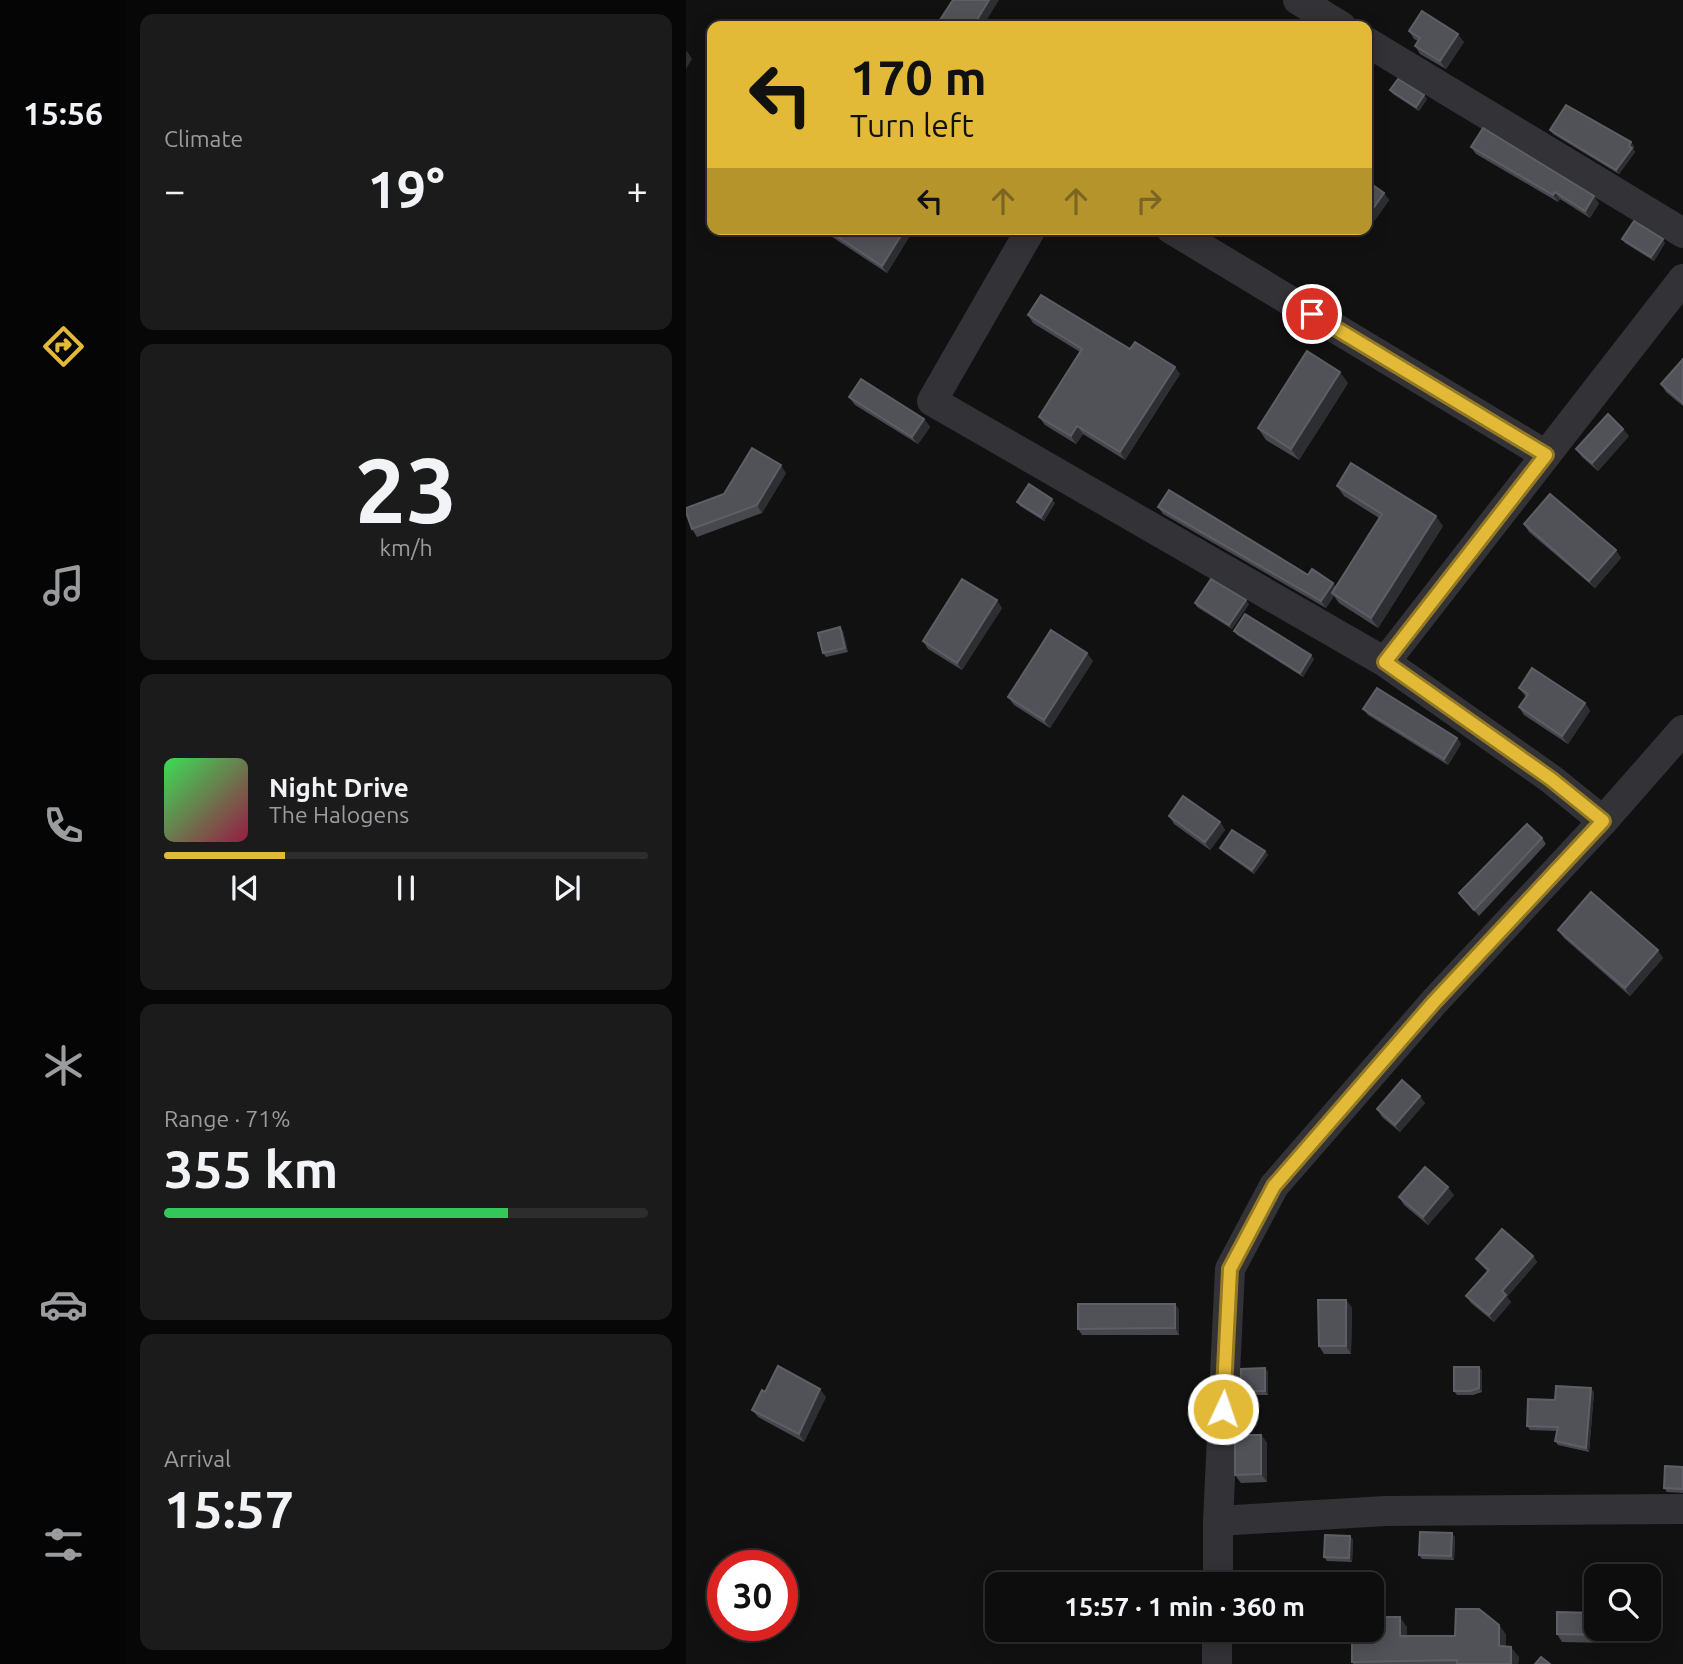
<!DOCTYPE html>
<meta charset="utf-8">
<style>
:root{--surface:#0d0d0e;--page:#1b1b1c;--text:#f1f3f6;--muted:#9a9c9e;--line:#2d2d2e;--accent:#e3ba37}
body{margin:0;font-family:Ubuntu,sans-serif;background:var(--page);color:var(--text);height:100vh;display:flex;flex-direction:column;font-size:26px;white-space:nowrap}
*{box-sizing:border-box;margin:0}
p{font-size:23px;color:var(--muted)}
.icon{flex:none;width:38px;height:38px;fill:none;stroke:currentColor;stroke-width:2;stroke-linecap:round;stroke-linejoin:round}
.map{position:relative;flex:1;overflow:hidden}
.panel{display:flex;flex-direction:column;gap:14px;padding:14px;background:#070708;width:560px}
.panel>*{flex:none}
.guide{position:absolute;left:21px;top:21px;width:665px;height:214px;border-radius:14px;box-shadow:0 4px 18px #0003,0 0 0 2px var(--line);background:#e3ba37;color:#111;overflow:hidden}
.buttons{position:absolute;left:898px;top:1564px;display:grid;gap:14px}
.buttons a{display:grid;place-items:center;width:77px;height:77px;border-radius:14px;background:var(--surface);box-shadow:0 4px 18px #0003,0 0 0 2px var(--line);font-size:35px}
.speed{position:absolute;left:21px;top:1550px;display:flex;gap:14px;font-size:35px;font-weight:700;text-align:center}
.speed>*{display:grid;place-content:center;width:91px;height:91px;border-radius:50%;background:var(--surface);box-shadow:0 4px 18px #0003,0 0 0 2px var(--line);line-height:1}
.speed .limit{border:10px solid #d22;background:#fff;color:#111}
.pin{position:absolute;display:grid;place-items:center;width:60px;height:60px;color:#fff;margin:-30px;border:4px solid #fff;border-radius:50%;box-shadow:0 2px 7px #0007}
.me{position:absolute;width:77px;margin:-38px;rotate:3deg;stroke-linejoin:round;filter:drop-shadow(0 0 5px #0008)}
.turn{display:flex;align-items:center;gap:24px;height:147px;padding:0 28px;font-size:32px}
.turn .icon{width:91px;height:91px;stroke-width:2.5}
.turn b{display:block;font-size:49px;line-height:60px}
.lanes{display:flex;align-items:center;height:66px;padding:0 28px;background:#0003;justify-content:center;gap:35px;direction:ltr}
.lanes .off{opacity:.35}
.big{font-size:52px;font-weight:700;line-height:1.1}
.panel .card{flex:1;display:flex;flex-direction:column;justify-content:center;gap:10px;min-width:0;padding:0 24px;border-radius:14px;background:var(--page)}
.panel .dial{align-items:center;gap:0}
.dial b{font-size:91px;line-height:1}
.song{display:flex;align-items:center;gap:21px}
.cover{width:84px;height:84px;border-radius:10px;background:linear-gradient(135deg,hsl(130 70% 55%),hsl(340 70% 35%))}
.played{height:7px;border-radius:4px;background:linear-gradient(90deg,var(--accent) 25%,var(--line) 25%)}
.keys{display:flex;justify-content:space-around;direction:ltr}
.heat{display:flex;justify-content:space-between;align-items:center;font-size:38px;direction:ltr}
.charge{height:10px;border-radius:5px;background:linear-gradient(90deg,#34c759 71%,var(--line) 0)}
.trip{position:absolute;left:299px;top:1572px;width:399px;height:70px;border-radius:14px;background:var(--surface);box-shadow:0 4px 18px #0003,0 0 0 2px var(--line);font-weight:700;line-height:70px;text-align:center}
main{display:flex;flex:1;min-height:0}
.tab-bar{display:flex;flex-direction:column;width:126px;justify-content:space-around;align-items:center;background:#050506;color:var(--muted)}
.tab-bar .icon{width:49px;height:49px}
.tab-bar .on{color:var(--accent)}
.tab-bar b{font-size:32px;color:var(--text)}
.map>svg:first-child{display:block}
.lines{fill:none;stroke-linecap:round;stroke-linejoin:round}
.minor{stroke:#323237;stroke-width:30}
.wall{fill:#47484d}
.shaded-wall{fill:#2d2e31}
.building{fill:#515258;stroke:#5e5f66;stroke-width:2}
.route-casing{stroke:#947924;stroke-width:18}
.route{stroke:#e3ba37;stroke-width:12}
</style>
<main>
<nav class="tab-bar">
<b>15:56</b>
<svg class="icon on" aria-label="directions" viewBox="0 0 24 24"><path d="M12 3l9 9-9 9-9-9zM9 14v-3h6M13 9l2 2-2 2"/></svg>
<svg class="icon" aria-label="music" viewBox="0 0 24 24"><path d="M9 18V5l10-2v13"/><circle cx="6" cy="18" r="3"/><circle cx="16" cy="16" r="3"/></svg>
<svg class="icon" aria-label="phone" viewBox="0 0 24 24"><path d="M5 4h4l2 5-3 2q2 4 5 5l2-3 5 2v4C11 20 4 13 5 4z"/></svg>
<svg class="icon" aria-label="climate" viewBox="0 0 24 24"><path d="M12 3v18M4 7l16 10M4 17L20 7"/></svg>
<svg class="icon" aria-label="car" viewBox="0 0 24 24"><path d="M5 17H2v-5l4-1 3-4h7l3 4 3 1v5h-3M9 17h6M6 11h13"/><circle cx="7" cy="17" r="2"/><circle cx="17" cy="17" r="2"/></svg>
<svg class="icon" aria-label="filters" viewBox="0 0 24 24"><path d="M4 7h16M4 17h16"/><circle cx="9" cy="7" r="2"/><circle cx="15" cy="17" r="2"/></svg>
</nav>
<section class="panel">
<div class="card"><p>Climate</p>
<div class="heat"><a>−</a><b class="big">19°</b><a>+</a></div>
</div>
<div class="card dial"><b>23</b><p>km/h</p></div>
<div class="card">
<div class="song"><i class="cover"></i><div><b>Night Drive</b><p>The Halogens</p></div></div>
<div class="played"></div>
<div class="keys"><svg class="icon" aria-label="previous" viewBox="0 0 24 24"><path d="M18 5L8 12l10 7zM5 5v14"/></svg><svg class="icon" aria-label="pause" viewBox="0 0 24 24"><path d="M8 5v14M16 5v14"/></svg><svg class="icon" aria-label="next" viewBox="0 0 24 24"><path d="M6 5l10 7-10 7zM19 5v14"/></svg></div>
</div>
<div class="card"><p>Range · 71%</p><b class="big">355 km</b><div class="charge"></div></div>
<div class="card"><p>Arrival</p><b class="big">15:57</b></div>
</section>
<div class="map">
<svg width="997" height="1664" viewBox="0 0 997 1664">
<rect width="100%" height="100%" fill="#111112"/>
<g class="lines">
<!-- minor -->
<g class="minor">
<polyline points="612,0 655,26"/>
<polyline points="681,42 997,233"/>
<polyline points="345,229 246,401 699,662 865,779 917,821"/>
<polyline points="485,229 860,455"/>
<polyline points="699,662 997,279"/>
<polyline points="532,1521 699,1511 997,1509"/>
<polyline points="532,1584 532,1521 544,1269 588,1186 748,1002 917,821 997,730"/>
<polyline points="531,1664 531,1629"/>
</g>
</g>
<!-- wall -->
<g class="wall">
<polygon points="723,31 778,42 760,69 734,54 729,46 732,41 728,39"/>
<polygon points="704,90 738,95 741,99 733,111 707,94"/>
<polygon points="864,130 948,146 947,149 949,152 933,174 867,134"/>
<polygon points="785,147 913,203 904,218 874,199 872,202 790,154"/>
<polygon points="681,181 698,193 703,200 689,220 681,215"/>
<polygon points="134,229 228,229 201,273"/>
<polygon points="936,239 979,243 968,261 939,243"/>
<polygon points="342,315 444,349 494,374 439,460 397,434 390,444 359,425 353,417 394,352 347,323"/>
<polygon points="997,359 997,406 980,392 975,384"/>
<polygon points="662,383 613,460 580,440 572,428"/>
<polygon points="163,397 238,419 244,427 232,444 169,405"/>
<polygon points="943,436 912,471 896,457 890,449"/>
<polygon points="100,473 76,513 11,537 6,529"/>
<polygon points="651,486 757,526 692,628 653,603 648,596 640,608 477,514 472,507 622,575 647,583 650,587 693,518 658,496"/>
<polygon points="331,502 369,503 358,521 334,506"/>
<polygon points="838,524 935,558 909,588 843,532"/>
<polygon points="509,603 563,604 546,629 511,607"/>
<polygon points="316,608 276,670 242,649 237,641"/>
<polygon points="157,631 162,652 140,657 137,653"/>
<polygon points="548,631 628,659 617,677 551,635"/>
<polygon points="407,661 364,728 328,705 322,697"/>
<polygon points="833,688 899,703 904,711 882,744 838,715 833,707 840,697"/>
<polygon points="677,709 771,738 775,744 762,765 682,715"/>
<polygon points="483,816 534,822 539,830 524,850 488,824"/>
<polygon points="856,838 860,844 793,916 773,893"/>
<polygon points="534,848 579,851 582,855 568,874 537,852"/>
<polygon points="872,930 977,958 944,996 878,938"/>
<polygon points="739,1103 714,1132 696,1117 691,1109"/>
<polygon points="768,1195 742,1225 718,1205 713,1197"/>
<polygon points="847,1256 851,1262 821,1297 825,1302 808,1322 785,1303 780,1296 802,1272 795,1265 790,1259"/>
<polygon points="660,1300 666,1308 665,1354 638,1354 633,1346"/>
<polygon points="489,1304 493,1310 493,1335 396,1335 392,1329"/>
<polygon points="793,1367 796,1371 796,1392 787,1395 771,1395 768,1391"/>
<polygon points="579,1368 582,1372 582,1395 558,1395 555,1391"/>
<polygon points="79,1392 140,1397 118,1442 72,1417 66,1410"/>
<polygon points="908,1392 903,1452 872,1445 869,1441 871,1431 844,1430 841,1426 869,1400"/>
<polygon points="575,1435 581,1443 581,1482 555,1483 549,1475"/>
<polygon points="997,1467 997,1493 981,1492 978,1488"/>
<polygon points="664,1536 667,1540 666,1562 641,1561 638,1557"/>
<polygon points="769,1537 768,1560 736,1559 733,1555"/>
<polygon points="813,1625 820,1635 820,1647 833,1657 832,1664 667,1664 666,1662 721,1627 721,1636 769,1636"/>
<polygon points="472,1629 498,1629 498,1630 473,1630"/>
<polygon points="910,1629 924,1629 923,1643 876,1642 871,1634"/>
</g>
<!-- shaded-wall -->
<g class="shaded-wall">
<polygon points="303,0 313,0 297,26 292,26 289,23"/>
<polygon points="772,34 778,42 760,69 754,61"/>
<polygon points="1,51 6,59 0,69 0,52"/>
<polygon points="738,95 741,99 733,111 730,107"/>
<polygon points="945,142 948,146 947,149 949,152 933,174 930,170"/>
<polygon points="869,192 874,199 872,202 867,195"/>
<polygon points="698,193 703,200 689,220 684,213"/>
<polygon points="908,196 913,203 904,218 899,211"/>
<polygon points="219,229 228,229 201,273 196,266"/>
<polygon points="977,239 979,243 968,261 965,257"/>
<polygon points="489,367 494,374 439,460 434,452"/>
<polygon points="654,372 662,383 613,460 605,449"/>
<polygon points="238,419 244,427 232,444 226,437"/>
<polygon points="391,426 397,434 390,444 385,436"/>
<polygon points="937,429 943,436 912,471 906,463"/>
<polygon points="95,465 100,473 76,513 71,505"/>
<polygon points="366,499 369,503 358,521 355,517"/>
<polygon points="750,516 757,526 692,628 685,618"/>
<polygon points="930,550 935,558 909,588 903,581"/>
<polygon points="647,583 652,590 646,593 648,596 640,608 635,601"/>
<polygon points="311,600 316,608 276,670 271,663"/>
<polygon points="560,600 563,604 546,629 543,625"/>
<polygon points="154,627 157,631 162,652 159,648"/>
<polygon points="401,653 407,661 364,728 358,720"/>
<polygon points="625,655 628,659 617,677 614,673"/>
<polygon points="899,703 904,711 882,744 876,736"/>
<polygon points="771,738 775,744 762,765 758,759"/>
<polygon points="534,822 539,830 524,850 519,842"/>
<polygon points="579,851 582,855 568,874 566,870"/>
<polygon points="972,950 977,958 944,996 939,988"/>
<polygon points="734,1096 739,1103 714,1132 709,1125"/>
<polygon points="762,1187 768,1195 742,1225 737,1217"/>
<polygon points="847,1256 851,1262 821,1297 825,1302 808,1322 803,1315 816,1291"/>
<polygon points="660,1300 666,1308 665,1354 660,1346"/>
<polygon points="489,1304 493,1310 493,1335 489,1328"/>
<polygon points="793,1367 796,1371 796,1392 793,1388"/>
<polygon points="579,1368 582,1372 582,1395 579,1391"/>
<polygon points="905,1388 908,1392 903,1452 900,1448"/>
<polygon points="134,1389 140,1397 118,1442 113,1434"/>
<polygon points="575,1435 581,1443 581,1482 575,1474"/>
<polygon points="766,1533 769,1537 768,1560 765,1556"/>
<polygon points="664,1536 667,1540 666,1562 663,1558"/>
<polygon points="714,1617 721,1627 721,1646 714,1636"/>
<polygon points="813,1625 820,1635 820,1657 813,1646"/>
<polygon points="918,1629 924,1629 923,1643 918,1635"/>
<polygon points="825,1647 833,1657 832,1664 825,1664"/>
</g>
<!-- building -->
<g class="building">
<polygon points="267,0 303,0 289,23 295,26 250,26"/>
<polygon points="736,11 772,34 754,61 729,46 734,38 723,31"/>
<polygon points="712,79 738,95 730,107 704,90"/>
<polygon points="880,105 945,142 943,146 946,148 930,170 864,130"/>
<polygon points="797,128 908,196 899,211 869,192 867,195 785,147"/>
<polygon points="681,181 698,193 684,213 681,211"/>
<polygon points="948,221 977,239 965,257 936,239"/>
<polygon points="140,229 219,229 196,266"/>
<polygon points="355,295 444,349 449,342 489,367 434,452 391,426 385,436 353,417 396,349 342,315"/>
<polygon points="621,351 654,372 605,449 572,428"/>
<polygon points="997,359 997,403 975,384"/>
<polygon points="175,379 238,419 226,437 163,397"/>
<polygon points="922,414 937,429 906,463 890,449"/>
<polygon points="66,448 95,465 71,505 6,529 0,512 0,508 38,494"/>
<polygon points="665,463 750,516 685,618 646,593 696,514 651,486"/>
<polygon points="343,484 366,499 355,517 331,502"/>
<polygon points="483,490 622,575 626,569 647,583 635,601 472,507"/>
<polygon points="864,494 930,550 903,581 838,524"/>
<polygon points="276,579 311,600 271,663 237,641"/>
<polygon points="525,579 560,600 543,625 509,603"/>
<polygon points="559,614 625,655 614,673 548,631"/>
<polygon points="154,627 159,648 137,653 132,633"/>
<polygon points="365,630 401,653 358,720 322,697"/>
<polygon points="846,668 899,703 876,736 833,707 842,694 833,688"/>
<polygon points="691,688 771,738 758,759 677,709"/>
<polygon points="497,796 534,822 519,842 483,816"/>
<polygon points="841,824 856,838 788,910 773,893"/>
<polygon points="546,830 579,851 566,870 534,848"/>
<polygon points="905,892 972,950 939,988 872,930"/>
<polygon points="716,1080 734,1096 709,1125 691,1109"/>
<polygon points="739,1167 762,1187 737,1217 713,1197"/>
<polygon points="816,1229 847,1256 816,1291 820,1295 803,1315 780,1296 803,1270 790,1259"/>
<polygon points="632,1300 660,1300 660,1346 633,1346"/>
<polygon points="392,1304 489,1304 489,1328 392,1329"/>
<polygon points="92,1366 134,1389 113,1434 66,1410 76,1390 79,1392"/>
<polygon points="768,1367 793,1367 793,1388 784,1391 768,1391"/>
<polygon points="579,1368 579,1391 555,1391 555,1369"/>
<polygon points="870,1386 905,1388 900,1448 869,1441 872,1427 841,1426 842,1399 869,1400"/>
<polygon points="549,1435 575,1435 575,1474 549,1475"/>
<polygon points="979,1466 997,1467 997,1489 978,1488"/>
<polygon points="734,1532 766,1533 765,1556 733,1555"/>
<polygon points="639,1535 664,1536 663,1558 638,1557"/>
<polygon points="770,1609 793,1609 813,1625 813,1646 825,1647 825,1664 771,1664 771,1660 666,1662 666,1629 686,1629 686,1617 714,1617 714,1636 769,1636"/>
<polygon points="871,1612 910,1613 910,1629 918,1629 918,1635 871,1634"/>
<polygon points="855,1657 864,1664 849,1664"/>
</g>
<g class="lines">
<defs>
<polyline id="route" points="537,1409 544,1269 588,1186 748,1002 917,821 865,779 699,662 860,455 626,314"/>
</defs>
<!-- route casing -->
<use href="#route" class="route-casing"/>
<!-- route -->
<use href="#route" class="route"/>
</g>
</svg>
<div class="buttons">
<a><svg class="icon" aria-label="search" viewBox="0 0 24 24"><circle cx="10" cy="10" r="6"/><path d="M15 15l6 6"/></svg></a>
</div>
<div class="speed"><div class="limit">30</div></div>
<div class="pin" style="left:626px;top:314px;background:#d93025"><svg class="icon" aria-label="arrive" viewBox="0 0 24 24"><path d="M6 21V4h12l-3 4 3 4H6"/></svg></div>
<svg class="me" style="left:537px;top:1409px" viewBox="-20 -20 40 40"><circle r="17" fill="#e3ba37" stroke="#fff" stroke-width="3"/><path d="M0-11L8 9 0 5-8 9z" fill="#fff"/></svg>
<div class="trip">15:57 · 1 min · 360 m</div>
<div class="guide">
<div class="turn"><svg class="icon" aria-label="left" viewBox="0 0 24 24"><path d="M17 20v-9H6M10 6l-5 5 5 5"/></svg><div><b>170 m</b>Turn left</div></div>
<div class="lanes"><svg class="icon" aria-label="left" viewBox="0 0 24 24"><path d="M17 20v-9H6M10 6l-5 5 5 5"/></svg><svg class="icon off" aria-label="ahead" viewBox="0 0 24 24"><path d="M12 20V5M6 11l6-6 6 6"/></svg><svg class="icon off" aria-label="ahead" viewBox="0 0 24 24"><path d="M12 20V5M6 11l6-6 6 6"/></svg><svg class="icon off" aria-label="right" viewBox="0 0 24 24"><path d="M7 20v-9h11M14 6l5 5-5 5"/></svg></div>
</div>
</div>
</main>
